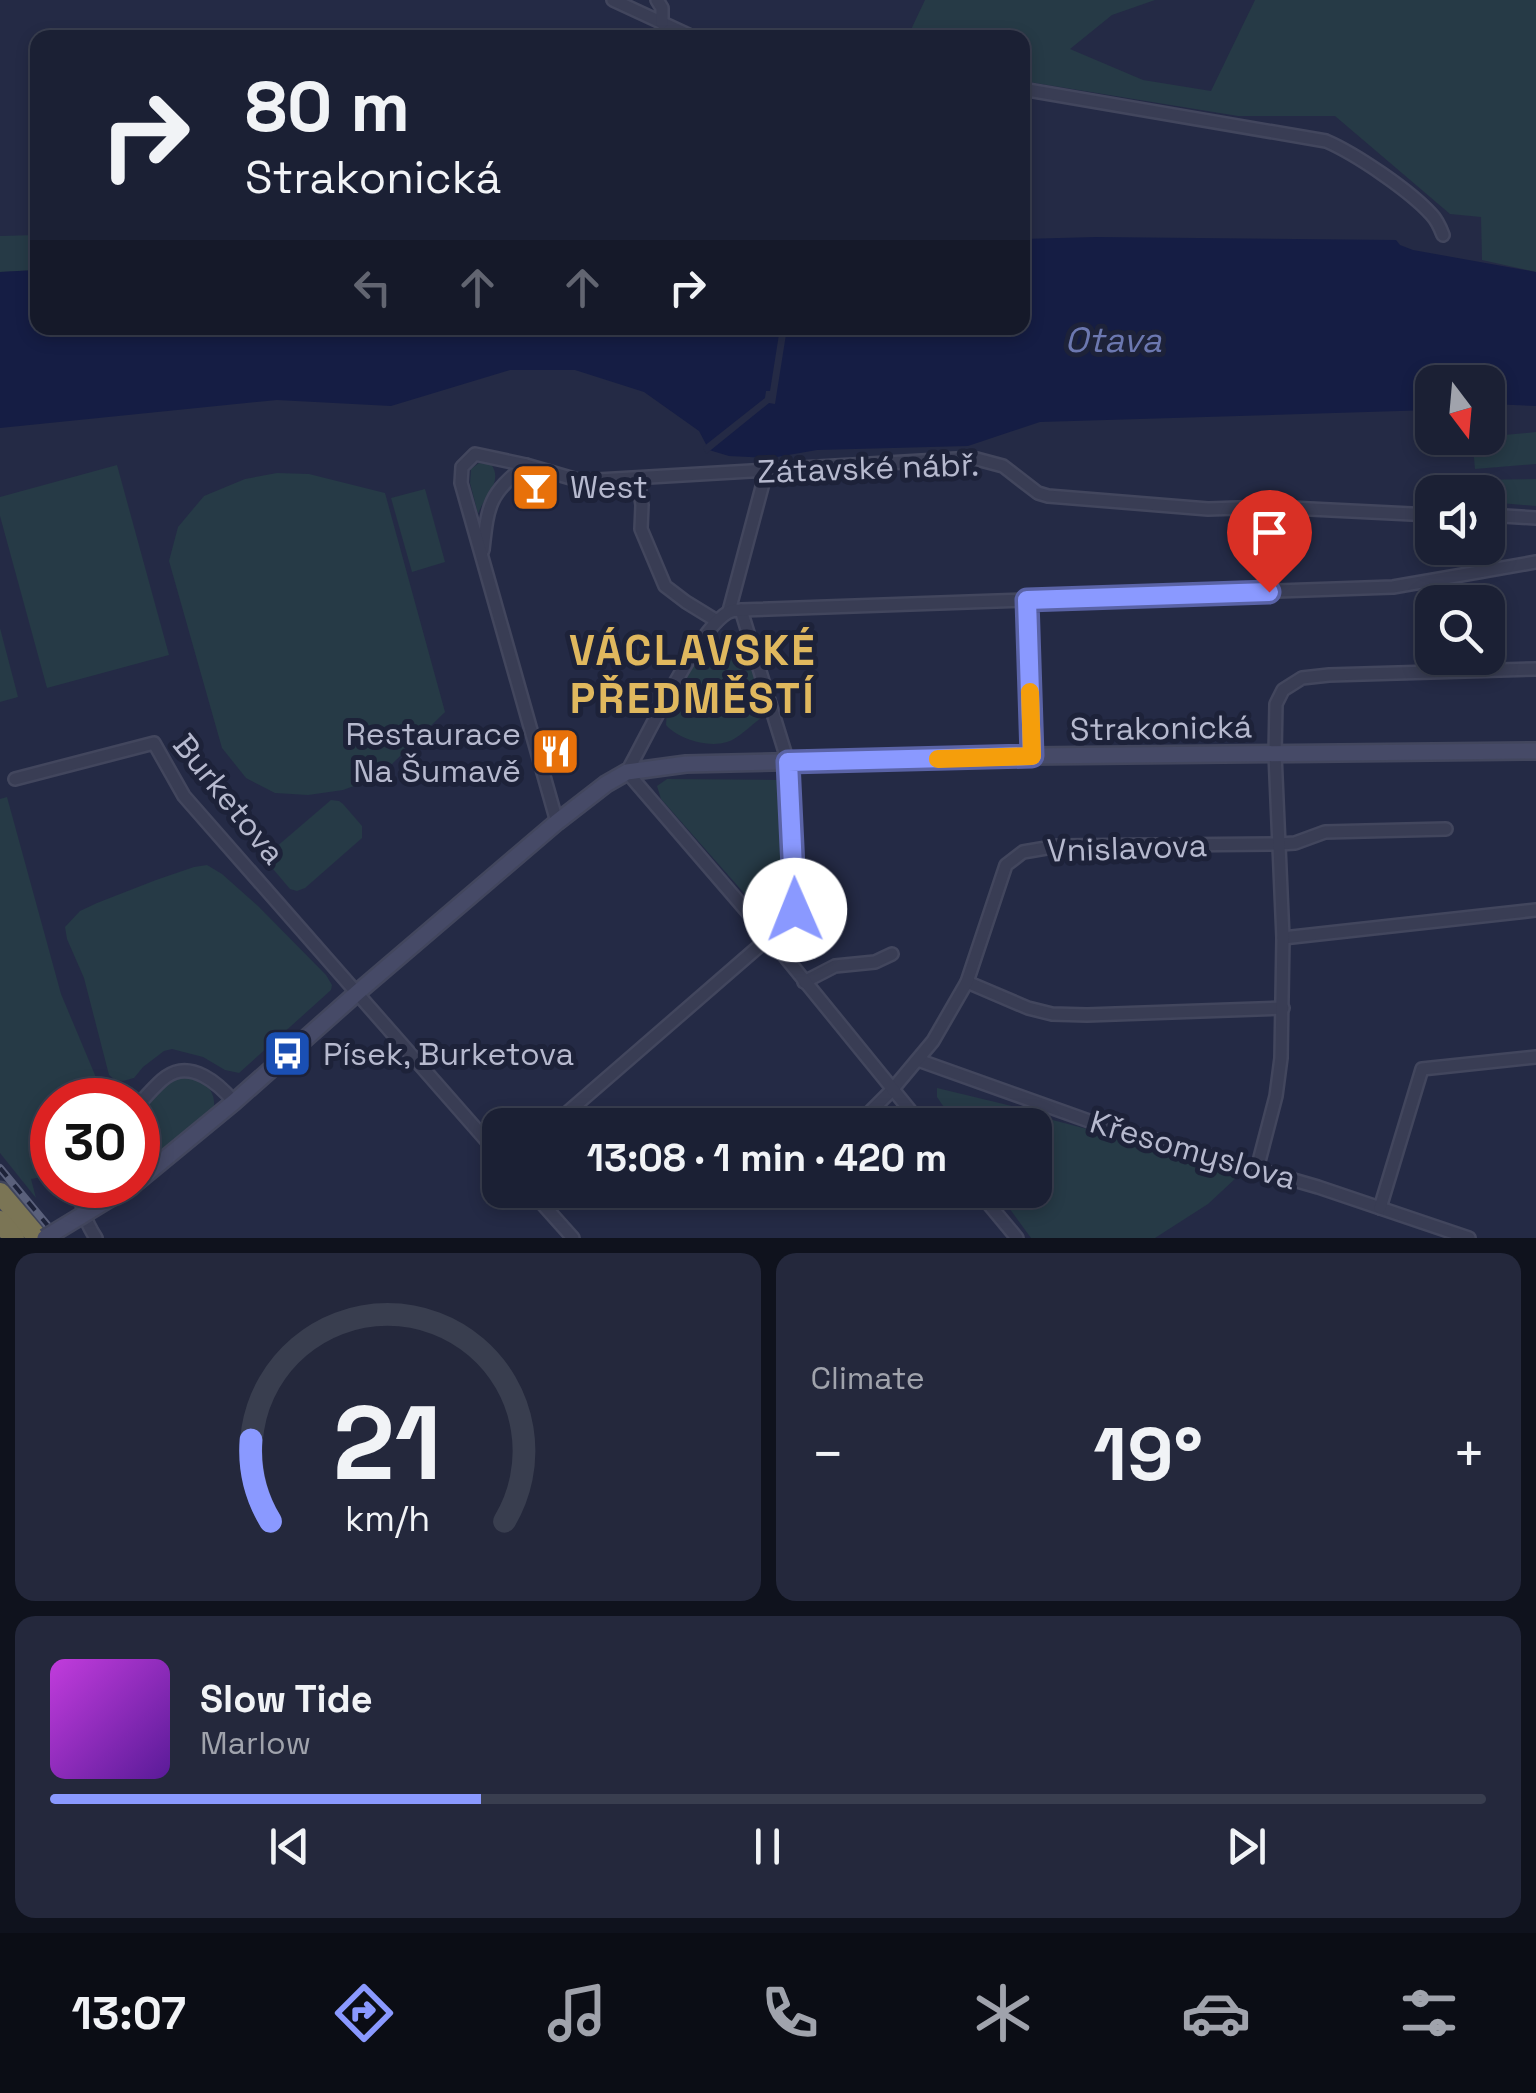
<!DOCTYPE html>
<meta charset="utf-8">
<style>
:root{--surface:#1b2034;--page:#24283c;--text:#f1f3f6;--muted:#a0a3ac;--line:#393e4f;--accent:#8a99ff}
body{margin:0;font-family:"Space Grotesk",sans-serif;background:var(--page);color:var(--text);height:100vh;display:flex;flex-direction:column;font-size:38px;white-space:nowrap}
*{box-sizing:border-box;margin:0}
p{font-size:32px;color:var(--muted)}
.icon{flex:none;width:55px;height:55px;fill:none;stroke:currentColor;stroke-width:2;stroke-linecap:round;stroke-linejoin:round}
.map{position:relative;height:1238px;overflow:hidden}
.panel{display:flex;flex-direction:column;gap:15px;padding:15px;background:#0f121d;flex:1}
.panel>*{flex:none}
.banner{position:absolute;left:30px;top:30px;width:1000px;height:305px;border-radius:20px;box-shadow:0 5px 15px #0003,0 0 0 2px var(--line);background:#1b2034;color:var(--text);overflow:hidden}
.needle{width:65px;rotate:164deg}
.controls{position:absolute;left:1415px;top:365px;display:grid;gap:20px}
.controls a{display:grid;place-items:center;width:90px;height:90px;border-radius:20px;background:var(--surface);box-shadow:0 5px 15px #0003,0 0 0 2px var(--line);font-size:50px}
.speed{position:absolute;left:30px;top:1078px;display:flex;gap:20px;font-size:50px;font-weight:700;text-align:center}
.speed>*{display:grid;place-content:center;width:130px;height:130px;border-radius:50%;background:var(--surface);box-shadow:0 5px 15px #0003,0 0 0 2px var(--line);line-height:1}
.speed .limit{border:15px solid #d22;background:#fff;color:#111}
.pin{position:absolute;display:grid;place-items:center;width:85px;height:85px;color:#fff;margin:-102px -42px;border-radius:50% 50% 50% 0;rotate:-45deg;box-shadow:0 0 10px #0007}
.pin .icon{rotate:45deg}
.me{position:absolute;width:110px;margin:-55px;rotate:359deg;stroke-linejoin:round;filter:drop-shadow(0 0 8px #0008)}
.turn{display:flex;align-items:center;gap:35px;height:210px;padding:0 50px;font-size:45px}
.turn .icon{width:130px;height:130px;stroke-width:2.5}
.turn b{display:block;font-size:70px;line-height:85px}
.lanes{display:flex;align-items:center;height:95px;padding:0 50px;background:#0003;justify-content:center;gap:50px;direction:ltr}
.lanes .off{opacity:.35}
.big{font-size:75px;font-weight:600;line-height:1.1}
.panel .card{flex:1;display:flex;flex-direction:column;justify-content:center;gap:15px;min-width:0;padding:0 35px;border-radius:20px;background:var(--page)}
.panel .dial{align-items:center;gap:0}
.dial svg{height:260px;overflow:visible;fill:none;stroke:var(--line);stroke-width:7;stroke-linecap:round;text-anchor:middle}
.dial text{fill:var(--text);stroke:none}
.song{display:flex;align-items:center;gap:30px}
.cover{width:120px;height:120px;border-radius:15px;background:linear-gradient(135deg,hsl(290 70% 55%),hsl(270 70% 35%))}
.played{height:10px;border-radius:5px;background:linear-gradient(90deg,var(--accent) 30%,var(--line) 30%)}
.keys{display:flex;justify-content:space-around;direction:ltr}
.heat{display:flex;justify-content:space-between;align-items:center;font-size:55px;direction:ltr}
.panel .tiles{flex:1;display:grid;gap:15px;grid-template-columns:1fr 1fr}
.card:last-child{grid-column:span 2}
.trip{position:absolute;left:482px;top:1108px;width:570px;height:100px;border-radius:20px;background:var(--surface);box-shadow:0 5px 15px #0003,0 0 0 2px var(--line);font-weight:600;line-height:100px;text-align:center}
.tab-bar{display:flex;height:160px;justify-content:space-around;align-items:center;background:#0b0d15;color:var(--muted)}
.tab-bar .icon{width:70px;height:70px}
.tab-bar .on{color:var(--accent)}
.tab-bar b{font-size:45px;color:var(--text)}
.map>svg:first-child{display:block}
.green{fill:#263a46}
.water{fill:#151d44}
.pier{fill:#242a45}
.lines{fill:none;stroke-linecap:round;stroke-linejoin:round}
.street-casing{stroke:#42465d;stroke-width:16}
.secondary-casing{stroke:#42465d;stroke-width:20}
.highway-casing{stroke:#40455b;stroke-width:25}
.street{stroke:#393d54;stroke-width:11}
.secondary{stroke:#464a67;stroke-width:15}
.highway{stroke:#7b7555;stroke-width:20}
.rail-casing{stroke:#5a607b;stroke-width:8}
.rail{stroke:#1d2239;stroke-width:4;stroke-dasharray:11;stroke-linecap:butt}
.secondary-bridge-casing{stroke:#42465d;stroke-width:20;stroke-linecap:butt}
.secondary-bridge{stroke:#464a67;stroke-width:15}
.route-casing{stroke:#5a63a6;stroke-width:25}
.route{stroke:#8a99ff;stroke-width:18}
.slow{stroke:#f59e0b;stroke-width:18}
.labels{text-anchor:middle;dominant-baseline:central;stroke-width:10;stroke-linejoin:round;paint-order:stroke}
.street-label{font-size:32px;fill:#b6b9ce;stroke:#1d2239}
.poi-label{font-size:32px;fill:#b6b9ce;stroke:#1d2239;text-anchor:start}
.water-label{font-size:35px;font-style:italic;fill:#6c78b0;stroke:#1d2239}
.district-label{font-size:42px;font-weight:bold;letter-spacing:2.5px;fill:#e0b85e;stroke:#1d2239}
</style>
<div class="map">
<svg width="1536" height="1238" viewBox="0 0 1536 1238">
<rect width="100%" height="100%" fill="#242a45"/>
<!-- green -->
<g class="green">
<polygon points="925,0 1155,0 1112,15 1070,49 1143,80 1211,91 1255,0 1536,0 1536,272 1482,260 1481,217 1450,214 1335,116 1238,116 1023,81 1022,38 907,38"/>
<polygon points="37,235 37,270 0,272 0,236"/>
<polygon points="1536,432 1536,464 1475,469 1472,438"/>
<path d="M479 463 491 464C504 482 484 496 478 514L470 483 471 469Z"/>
<polygon points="117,465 169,655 47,688 0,516 0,497"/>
<polygon points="277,473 309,474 385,493 445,712 392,764 373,779 343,790 308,795 275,793 246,778 222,748 169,561 178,527 204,496 245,479"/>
<polygon points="1536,479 1536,506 1488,502 1488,492 1460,492 1462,480"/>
<polygon points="425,489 445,562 412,572 391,498"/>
<polygon points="0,628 18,697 0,702"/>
<path d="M723 650C757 663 762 685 761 718 751 725 738 739 727 742 708 748 678 739 666 725L667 709 683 675 707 652Z"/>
<polygon points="667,779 782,780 790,912 765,917 661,799 657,786"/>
<polygon points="7,797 61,994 95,1075 98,1100 52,1100 52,1175 31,1179 36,1198 0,1153 0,799"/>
<polygon points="331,800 339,801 343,804 362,826 362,838 305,888 297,891 290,889 268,863 268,854"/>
<polygon points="207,865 222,874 258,906 326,975 332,985 331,990 239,1073 225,1070 203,1057 172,1049 164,1051 143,1067 134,1078 123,1081 115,1080 109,1075 84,978 67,939 65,927 80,911 97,903 156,880 194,867"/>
<path d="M175 1077C197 1076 216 1084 214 1108L138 1169V1114L165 1085Z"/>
<polygon points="937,1088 1024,1109 1045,1118 1110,1135 1237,1177 1208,1204 1155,1238 1031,1238 996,1190 1035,1190 1035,1125 956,1125 937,1097"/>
</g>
<!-- water -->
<polygon class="water" points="1096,237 1396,240 1400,245 1413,250 1536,272 1536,406 1488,404 1488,382 1432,382 1432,410 1040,422 968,446 817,450 771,458 729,456 709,450 699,431 644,392 575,370 510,370 391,406 277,400 0,428 0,272 37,270 38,328 1022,328 1023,239"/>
<!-- pier -->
<polygon class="pier" points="780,328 787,328 775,404 769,403 706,454 703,447 765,398 766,391 770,391"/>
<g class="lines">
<defs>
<g id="street">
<polyline points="613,0 695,38"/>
<polyline points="657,0 662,8 662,23"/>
<path d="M1022 89 1326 141C1356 154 1409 190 1431 214 1437 220 1440 227 1443 235"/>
<polyline points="638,479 642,505 641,529 665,586 686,602 717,621"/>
<polyline points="1488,515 1536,518"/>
<path d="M483 550C488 504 489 494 526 465"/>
<polyline points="1027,600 1032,756"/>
<polyline points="729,611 766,472"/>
<polyline points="15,779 154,743 184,796 500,1156"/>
<polyline points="557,822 461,483 462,467 475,454 526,465 581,481 973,458 1003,466 1038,493 1048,496 1208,509 1268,507 1432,515"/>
<polyline points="1283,938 1536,910"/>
<polyline points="804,982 835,966 875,962 892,954"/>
<polyline points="967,982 1028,1008 1052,1014 1087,1015 1283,1008"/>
<polyline points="918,1060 1089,1121 1318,1187 1469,1238"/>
<path d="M138 1105C147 1096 156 1084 166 1077 191 1059 219 1084 234 1102"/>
<polyline points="553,1125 787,922 795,910 788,762 741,610"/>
<polyline points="857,1125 892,1090 933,1041 967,982 1006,865 1023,852 1058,846 1279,844 1295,843 1325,832 1446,829"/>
<path d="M922 1125 769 937 627 772C646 738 697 631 727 613 732 610 735 610 741 610L1393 587 1536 562"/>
<polyline points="1257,1169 1276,1096 1281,1058 1283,938 1275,754 1276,704 1283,690 1302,678 1329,675 1536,669"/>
<path d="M82 1185C79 1205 85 1221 96 1238"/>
<polyline points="530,1190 573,1238"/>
<polyline points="977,1190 1017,1238"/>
<polyline points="791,1192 793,1190"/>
<polyline points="1380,1208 1422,1069 1536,1057"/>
</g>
<polyline id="secondary" points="138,1181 234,1102 358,992 557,822 606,784 627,772 686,764 1032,756 1536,751"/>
<g id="highway">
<polyline points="0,1193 38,1238"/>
<polyline points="0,1221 14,1238"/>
</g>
</defs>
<!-- street casing -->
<use href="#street" class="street-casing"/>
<!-- secondary casing -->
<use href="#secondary" class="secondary-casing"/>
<!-- highway casing -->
<use href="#highway" class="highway-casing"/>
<!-- street -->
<use href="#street" class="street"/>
<!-- secondary -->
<use href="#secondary" class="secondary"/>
<!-- highway -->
<use href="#highway" class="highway"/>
<defs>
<polyline id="rail" points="0,1168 58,1238"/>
</defs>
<!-- rail casing -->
<use href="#rail" class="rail-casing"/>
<!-- rail -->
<use href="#rail" class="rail"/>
<defs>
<polyline id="secondary-bridge" points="45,1238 132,1185"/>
</defs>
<!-- secondary-bridge casing -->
<use href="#secondary-bridge" class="secondary-bridge-casing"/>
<!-- secondary-bridge -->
<use href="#secondary-bridge" class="secondary-bridge"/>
</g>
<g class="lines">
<defs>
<polyline id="route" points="795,910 788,762 1032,756 1027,600 1269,592"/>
</defs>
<!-- route casing -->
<use href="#route" class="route-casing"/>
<!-- route -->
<use href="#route" class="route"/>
<!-- slow -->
<polyline class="slow" points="938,759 1032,756 1030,692"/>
</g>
<!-- icons -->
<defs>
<symbol id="bar-square" viewBox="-11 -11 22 22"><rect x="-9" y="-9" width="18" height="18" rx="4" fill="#e8710a" stroke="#1d2239"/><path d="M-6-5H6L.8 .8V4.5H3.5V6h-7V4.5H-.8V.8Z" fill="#fff"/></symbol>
<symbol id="restaurant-square" viewBox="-11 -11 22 22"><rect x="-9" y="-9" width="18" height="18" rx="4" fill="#e8710a" stroke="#1d2239"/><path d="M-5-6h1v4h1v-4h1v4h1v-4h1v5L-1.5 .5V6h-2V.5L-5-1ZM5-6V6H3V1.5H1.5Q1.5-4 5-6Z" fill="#fff"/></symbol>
<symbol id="bus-square" viewBox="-11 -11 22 22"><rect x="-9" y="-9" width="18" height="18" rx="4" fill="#1a4fb4" stroke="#1d2239"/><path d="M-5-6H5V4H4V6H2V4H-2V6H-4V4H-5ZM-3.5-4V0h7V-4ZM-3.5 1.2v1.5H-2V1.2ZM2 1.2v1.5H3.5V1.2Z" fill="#fff"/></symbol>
</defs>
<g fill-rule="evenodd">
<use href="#bar-square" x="508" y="460" width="55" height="55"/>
<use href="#restaurant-square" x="528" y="724" width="55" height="55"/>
<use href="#bus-square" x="260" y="1026" width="55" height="55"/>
</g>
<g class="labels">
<!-- street labels -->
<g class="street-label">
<text transform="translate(868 468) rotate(-2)">Zátavské nábř.</text>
<text transform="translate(1161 728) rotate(-1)">Strakonická</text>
<text transform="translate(229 799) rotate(51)">Burketova</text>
<text transform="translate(1127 848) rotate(-2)">Vnislavova</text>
<text transform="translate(1193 1150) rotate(16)">Křesomyslova</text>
</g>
<!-- poi labels -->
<g class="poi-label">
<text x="570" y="487">West</text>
<text x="521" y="734" text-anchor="end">Restaurace<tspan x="521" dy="37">Na Šumavě</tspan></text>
<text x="323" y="1054">Písek, Burketova</text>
</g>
<!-- water labels -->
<g class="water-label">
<text x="1113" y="340">Otava</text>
</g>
<!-- district labels -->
<g class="district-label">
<text x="693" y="650">VÁCLAVSKÉ<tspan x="693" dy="48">PŘEDMĚSTÍ</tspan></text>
</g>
</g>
</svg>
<div class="controls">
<a><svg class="needle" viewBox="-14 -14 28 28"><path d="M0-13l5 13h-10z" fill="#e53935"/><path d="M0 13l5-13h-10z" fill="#a0a3ac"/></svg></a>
<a><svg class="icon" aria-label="sound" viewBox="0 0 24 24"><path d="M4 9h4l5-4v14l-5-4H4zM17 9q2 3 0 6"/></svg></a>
<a><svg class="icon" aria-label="search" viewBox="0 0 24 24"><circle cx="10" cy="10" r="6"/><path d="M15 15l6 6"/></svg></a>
</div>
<div class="speed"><div class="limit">30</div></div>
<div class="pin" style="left:1269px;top:592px;background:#d93025"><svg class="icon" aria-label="arrive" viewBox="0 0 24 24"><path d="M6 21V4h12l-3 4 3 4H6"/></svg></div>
<svg class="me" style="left:795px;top:910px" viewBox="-20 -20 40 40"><circle r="19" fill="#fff"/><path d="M0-13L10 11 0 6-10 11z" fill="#8a99ff"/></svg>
<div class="trip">13:08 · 1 min · 420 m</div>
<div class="banner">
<div class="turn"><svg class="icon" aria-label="right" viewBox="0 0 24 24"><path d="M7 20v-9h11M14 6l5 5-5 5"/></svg><div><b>80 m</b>Strakonická</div></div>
<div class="lanes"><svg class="icon off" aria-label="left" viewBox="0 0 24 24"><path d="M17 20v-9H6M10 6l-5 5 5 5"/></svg><svg class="icon off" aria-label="ahead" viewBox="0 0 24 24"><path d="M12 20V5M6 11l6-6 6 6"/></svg><svg class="icon off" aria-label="ahead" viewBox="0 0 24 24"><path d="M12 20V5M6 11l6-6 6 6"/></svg><svg class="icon" aria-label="right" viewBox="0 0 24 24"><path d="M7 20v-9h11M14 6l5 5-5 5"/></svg></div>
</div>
</div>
<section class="panel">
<div class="tiles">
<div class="card dial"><svg viewBox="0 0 100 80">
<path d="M14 69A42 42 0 1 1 86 69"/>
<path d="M14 69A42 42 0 0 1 8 44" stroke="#8a99ff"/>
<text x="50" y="56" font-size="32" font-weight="700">21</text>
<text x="50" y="72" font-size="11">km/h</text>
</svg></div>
<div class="card"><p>Climate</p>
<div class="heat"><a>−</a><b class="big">19°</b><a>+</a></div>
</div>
<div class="card">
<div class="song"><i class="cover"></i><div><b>Slow Tide</b><p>Marlow</p></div></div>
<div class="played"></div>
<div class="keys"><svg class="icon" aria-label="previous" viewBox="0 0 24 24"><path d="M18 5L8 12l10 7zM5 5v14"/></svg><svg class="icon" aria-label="pause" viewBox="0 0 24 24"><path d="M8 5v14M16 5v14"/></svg><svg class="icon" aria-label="next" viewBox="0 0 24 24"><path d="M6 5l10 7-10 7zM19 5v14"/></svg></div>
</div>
</div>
</section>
<nav class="tab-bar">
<b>13:07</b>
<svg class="icon on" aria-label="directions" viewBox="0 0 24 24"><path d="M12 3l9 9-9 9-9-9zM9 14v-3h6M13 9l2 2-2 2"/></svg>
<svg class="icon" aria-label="music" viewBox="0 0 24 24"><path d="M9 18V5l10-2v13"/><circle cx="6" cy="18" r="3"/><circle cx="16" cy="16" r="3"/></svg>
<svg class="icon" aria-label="phone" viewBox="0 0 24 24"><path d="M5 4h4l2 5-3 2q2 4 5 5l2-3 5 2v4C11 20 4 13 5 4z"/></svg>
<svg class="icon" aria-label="climate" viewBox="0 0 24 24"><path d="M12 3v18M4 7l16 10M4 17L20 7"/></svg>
<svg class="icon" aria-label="car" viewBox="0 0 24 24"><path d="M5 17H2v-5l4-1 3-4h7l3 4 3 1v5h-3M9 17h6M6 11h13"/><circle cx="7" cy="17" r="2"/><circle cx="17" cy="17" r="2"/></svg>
<svg class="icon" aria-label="filters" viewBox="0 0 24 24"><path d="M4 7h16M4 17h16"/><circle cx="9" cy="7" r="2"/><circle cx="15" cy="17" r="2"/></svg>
</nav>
